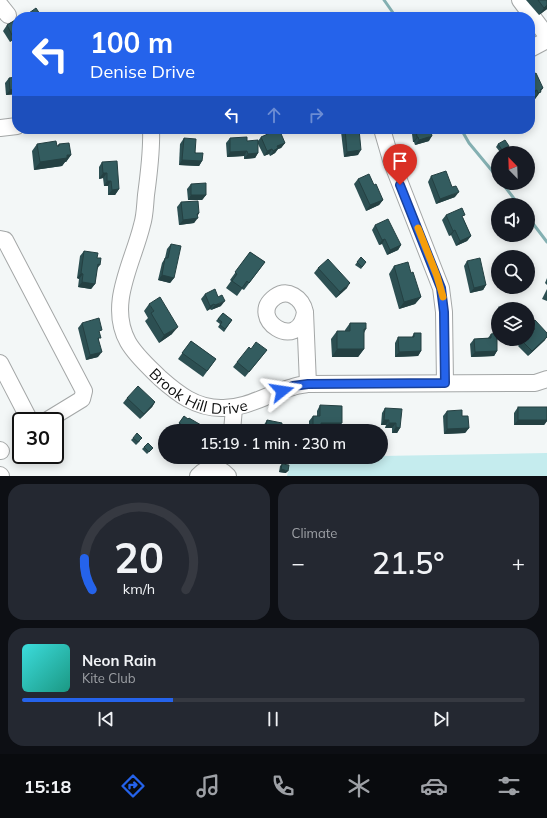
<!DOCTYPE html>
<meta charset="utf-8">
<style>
:root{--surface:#171b24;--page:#242831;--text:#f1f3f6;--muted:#9ea1a6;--line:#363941;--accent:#2563eb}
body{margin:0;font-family:Mulish,sans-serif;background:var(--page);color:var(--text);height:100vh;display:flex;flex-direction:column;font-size:15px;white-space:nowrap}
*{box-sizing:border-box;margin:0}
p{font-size:13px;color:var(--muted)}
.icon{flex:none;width:22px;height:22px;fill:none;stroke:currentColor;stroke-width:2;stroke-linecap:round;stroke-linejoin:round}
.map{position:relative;height:476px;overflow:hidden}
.sheet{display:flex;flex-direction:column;gap:8px;padding:8px;background:#0d0f14;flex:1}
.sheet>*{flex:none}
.hud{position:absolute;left:12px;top:12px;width:523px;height:122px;border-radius:16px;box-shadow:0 2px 10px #0003;background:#2563eb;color:#fff;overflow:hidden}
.needle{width:26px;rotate:337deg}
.fabs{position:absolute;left:491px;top:146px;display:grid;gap:8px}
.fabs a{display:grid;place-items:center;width:44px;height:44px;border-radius:50%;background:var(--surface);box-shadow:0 2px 10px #0003;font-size:20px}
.speed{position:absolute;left:12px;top:412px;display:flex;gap:8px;font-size:20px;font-weight:700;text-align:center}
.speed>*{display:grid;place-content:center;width:52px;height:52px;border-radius:50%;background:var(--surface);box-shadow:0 2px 10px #0003;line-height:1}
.speed .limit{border:2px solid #111;border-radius:6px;background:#fff;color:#111}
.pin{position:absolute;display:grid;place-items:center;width:34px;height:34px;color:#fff;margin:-41px -17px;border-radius:50% 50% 50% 0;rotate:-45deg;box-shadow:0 0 4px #0007}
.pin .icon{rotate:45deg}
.me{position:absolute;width:44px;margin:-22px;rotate:75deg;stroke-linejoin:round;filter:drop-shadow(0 0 3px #0008)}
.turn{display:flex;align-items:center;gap:14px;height:84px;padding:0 12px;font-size:18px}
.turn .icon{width:52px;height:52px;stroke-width:2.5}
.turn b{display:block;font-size:28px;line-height:34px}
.lanes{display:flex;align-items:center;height:38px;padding:0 12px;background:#0003;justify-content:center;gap:20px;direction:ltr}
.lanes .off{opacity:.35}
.big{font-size:30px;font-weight:600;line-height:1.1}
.sheet .widget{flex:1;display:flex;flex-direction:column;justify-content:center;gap:6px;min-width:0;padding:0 14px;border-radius:16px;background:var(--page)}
.sheet .dial{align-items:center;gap:0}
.dial svg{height:104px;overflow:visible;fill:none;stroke:var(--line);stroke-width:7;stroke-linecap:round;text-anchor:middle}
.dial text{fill:var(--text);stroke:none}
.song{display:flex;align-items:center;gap:12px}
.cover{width:48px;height:48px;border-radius:6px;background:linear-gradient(135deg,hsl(180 70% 55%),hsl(170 70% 35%))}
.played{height:4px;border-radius:2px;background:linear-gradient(90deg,var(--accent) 30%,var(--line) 30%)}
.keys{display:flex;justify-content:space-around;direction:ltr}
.heat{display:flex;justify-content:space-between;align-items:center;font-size:22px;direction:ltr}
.sheet .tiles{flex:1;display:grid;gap:8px;grid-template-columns:1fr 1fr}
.widget:last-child{grid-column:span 2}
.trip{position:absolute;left:158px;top:424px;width:230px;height:40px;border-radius:20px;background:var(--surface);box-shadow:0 2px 10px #0003;font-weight:600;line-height:40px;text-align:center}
.tab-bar{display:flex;height:64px;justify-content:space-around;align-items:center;background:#090b0e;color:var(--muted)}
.tab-bar .icon{width:28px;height:28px}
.tab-bar .selected{color:var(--accent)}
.tab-bar b{font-size:18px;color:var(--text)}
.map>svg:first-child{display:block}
.green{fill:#c5ecee}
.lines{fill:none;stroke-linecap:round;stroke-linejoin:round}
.stream{stroke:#84b0b2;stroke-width:3}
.minor-casing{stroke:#a4a7a7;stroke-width:18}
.minor{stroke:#fff;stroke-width:16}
.wall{fill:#2c4f52}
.shaded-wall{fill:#244042}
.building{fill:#335c5f;stroke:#244042}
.route-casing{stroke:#184099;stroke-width:10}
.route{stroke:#2563eb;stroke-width:7}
.slow{stroke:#f59e0b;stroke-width:7}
.labels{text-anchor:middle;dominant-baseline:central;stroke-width:4;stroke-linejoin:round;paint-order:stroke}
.street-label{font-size:15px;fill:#0d0e0e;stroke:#fff}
</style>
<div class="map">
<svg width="547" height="476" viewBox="0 0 547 476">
<rect width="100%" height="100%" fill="#f3f7f7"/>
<!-- green -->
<polygon class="green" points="547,453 547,476 287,476 291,457 381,457 381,456"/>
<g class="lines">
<!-- stream -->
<g class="stream">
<polyline points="384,0 396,17"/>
<polyline points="461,129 469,143 498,178"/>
<polyline points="502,183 519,205"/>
<polyline points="528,217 547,242"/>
</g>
<defs>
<g id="minor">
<polyline points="520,0 547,36"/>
<polyline points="0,5 8,15"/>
<polyline points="530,49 547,40"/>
<polyline points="0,128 17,126"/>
<path id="s1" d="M151 129C152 151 149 173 146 195 145 205 145 216 142 225 133 263 107 304 128 342 136 356 149 367 160 378 178 394 196 408 221 408 247 409 269 393 293 387 298 385 303 385 308 384L524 383H535L547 379"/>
<polyline points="382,129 391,160 441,288 444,312 445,383"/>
<polyline points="0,239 5,240 84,391 82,399 46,421"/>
<path d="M305 312C299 354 246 318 275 297 288 288 302 298 305 312L308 384"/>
<polyline points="0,363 30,421"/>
<polyline points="232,431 234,408"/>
<polyline points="0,450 1,451"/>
<polyline points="0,475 1,476"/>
<path d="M198 476C207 466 219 466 228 476"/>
</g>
</defs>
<!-- minor casing -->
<use href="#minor" class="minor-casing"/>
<!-- minor -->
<use href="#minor" class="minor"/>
</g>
<!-- wall -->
<g class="wall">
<polygon points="526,0 547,0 547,9 539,15"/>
<polygon points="29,13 42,17 28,17 27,15"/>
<polygon points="17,19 17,37 10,42 3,31 7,25"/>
<polygon points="530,76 543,88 535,99 533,100 532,98 530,98"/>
<polygon points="9,78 17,80 17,94 6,95 5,83"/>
<polygon points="343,129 359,129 358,155 344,157 341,132"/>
<polygon points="411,129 428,129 429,141 415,145 414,142 413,142 412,134 410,134"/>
<polygon points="261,137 285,143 281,148 278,149 275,153 270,156 269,154 264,156 258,144 258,153 255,158 244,159 244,156 227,157 226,143 230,138 247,141 258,141"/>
<polygon points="184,138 202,161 199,166 179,165 180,144"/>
<polygon points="37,144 57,146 59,144 71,155 66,162 65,162 62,166 34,170 32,151"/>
<polygon points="498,144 507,148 500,152 496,147"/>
<polygon points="102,162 119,189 115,195 108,195 108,186 104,186 103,178 99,179 99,167"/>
<polygon points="431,176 455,197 436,204 428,182"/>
<polygon points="358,179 374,185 383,200 379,205 366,211 354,184"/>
<polygon points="191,184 206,195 202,200 188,200 187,189"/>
<polygon points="181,202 199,213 194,223 179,225 177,207"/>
<polygon points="446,215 463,218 471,236 467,241 456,246 451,235 449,236 442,220"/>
<polygon points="375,225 401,245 398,250 387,255 382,244 379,245 372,230"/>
<polygon points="171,244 174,278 170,283 158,280 162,263 165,258 167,249"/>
<polygon points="84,251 97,258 100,265 97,269 95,284 91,289 78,287 79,279 77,278 80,256"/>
<polygon points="250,252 265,262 244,290 242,289 237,296 226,288 231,281 230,280"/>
<polygon points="361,257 366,262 361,269 355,265"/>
<polygon points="467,261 486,285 483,290 470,293 464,266"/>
<polygon points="394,266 411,273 421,297 415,304 399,309 389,274"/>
<polygon points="318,268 347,288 336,298 314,273"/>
<polygon points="547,278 547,285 545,283"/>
<polygon points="547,289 547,301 542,299"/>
<polygon points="205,294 221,306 211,310 210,309 207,311 201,299"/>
<polygon points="149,304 172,334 159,343 145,321 148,318 144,311"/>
<polygon points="499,307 509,309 498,309 498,318 497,318 497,310"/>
<polygon points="223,313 232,320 224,332 218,327 220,324 216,321"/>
<polygon points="82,323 99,334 98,357 86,360 78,328"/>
<polygon points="350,323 366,329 364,333 364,349 358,357 332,357 331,339 337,331 345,331 345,330"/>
<polygon points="531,324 545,340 528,356 518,346 522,341 530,333 528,330 528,328"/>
<polygon points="414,333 421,351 418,356 395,357 395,343 398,337 412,337"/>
<polygon points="491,334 497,351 494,356 471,357 470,344 474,339 488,338"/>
<polygon points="191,341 216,359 203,377 178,359"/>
<polygon points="251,349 267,350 245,377 233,367 237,362"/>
<polygon points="127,398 155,402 152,407 140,419 123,403"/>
<polygon points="320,405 338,428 320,428 318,431 309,431 309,421 313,416 317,416 317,411"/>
<polygon points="518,407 547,407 547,421 544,425 514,425 514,413"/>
<polygon points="385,408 400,428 397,433 392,433 392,428 385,428 386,425 381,425 382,413"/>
<polygon points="447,411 462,416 469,428 465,433 444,434 443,416"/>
<polygon points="184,416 197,431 174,431"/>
<polygon points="267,420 281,431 261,431 262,428"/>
<polygon points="133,438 140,441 136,445 131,440"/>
<polygon points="144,447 151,450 147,454 142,449"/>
<polygon points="173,457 180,457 178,460"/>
<polygon points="282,464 286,473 279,472 280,466"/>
</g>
<!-- shaded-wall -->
<g class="shaded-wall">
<polygon points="547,5 547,9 539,15 544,8"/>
<polygon points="17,34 17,37 10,42 13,37"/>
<polygon points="543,88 535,99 533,100 540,90"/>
<polygon points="17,89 17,94 6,95 10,90"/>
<polygon points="537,90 532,98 530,98 530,93"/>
<polygon points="414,129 416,129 412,134 410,134"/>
<polygon points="432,136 429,141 415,145 419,140"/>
<polygon points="417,137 418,137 414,142 413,142"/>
<polygon points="285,143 281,148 278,149 275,153 270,156 277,146"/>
<polygon points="509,146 507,148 500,152 502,150"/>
<polygon points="272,149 269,154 264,156 267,151"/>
<polygon points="361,150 358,155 344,157 347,152"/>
<polygon points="247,151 244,156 227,157 230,152"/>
<polygon points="258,153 255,158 244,159 248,154"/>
<polygon points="67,155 71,155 66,162 65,162 62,166 34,170 40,162"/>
<polygon points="182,160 202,161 199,166 179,165"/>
<polygon points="103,173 107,173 103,178 99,179"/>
<polygon points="107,181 111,181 108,186 104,186"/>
<polygon points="119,189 115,195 108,195 112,190"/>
<polygon points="459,192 455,197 436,204 440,199"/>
<polygon points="191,195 206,195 202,200 188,200"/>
<polygon points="383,200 379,205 366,211 370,205"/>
<polygon points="199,213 196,218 198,218 194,223 179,225 183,220"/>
<polygon points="455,230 451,235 449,236 453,231"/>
<polygon points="471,236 467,241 456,246 460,241"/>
<polygon points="385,239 382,244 379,245 382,240"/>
<polygon points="401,245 398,250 387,255 390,250"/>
<polygon points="81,273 83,274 79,279 77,278"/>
<polygon points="162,275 174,278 170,283 158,280"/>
<polygon points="82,282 95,284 91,289 78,287"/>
<polygon points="350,283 347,288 336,298 340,292"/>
<polygon points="486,285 483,290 470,293 474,288"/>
<polygon points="421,297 415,304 399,309 404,302"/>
<polygon points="225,301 221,306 211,310 215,305"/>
<polygon points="214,304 210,309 207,311 210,306"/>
<polygon points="178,327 172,334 159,343 164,335"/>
<polygon points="547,337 545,340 528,356 532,351"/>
<polygon points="337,349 364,349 358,357 332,357"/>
<polygon points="421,351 418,356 395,357 399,352"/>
<polygon points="497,351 494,356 471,357 475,352"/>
<polygon points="102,352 98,357 86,360 90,355"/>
<polygon points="155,402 152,407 140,419 144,414"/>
<polygon points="384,420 389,420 386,425 381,425"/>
<polygon points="518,420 547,420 547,421 544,425 514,425"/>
<polygon points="321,423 342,423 338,428 320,428 318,431 310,431 313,426"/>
<polygon points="389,423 396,423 392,428 385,428"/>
<polygon points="396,427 400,428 397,433 392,433"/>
<polygon points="469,428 465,433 444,434 447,429"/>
<polygon points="254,457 277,457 274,461"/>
<polygon points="281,469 288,471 286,473 279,472"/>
</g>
<!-- building -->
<g class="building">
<polygon points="538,0 547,0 547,5 544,8"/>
<polygon points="36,8 42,17 32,17 29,13"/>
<polygon points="17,19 17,34 13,37 7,25"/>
<polygon points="536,73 543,88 540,90 541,92 538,93 537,90 530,93 530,76"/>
<polygon points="16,77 17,89 10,90 9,78"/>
<polygon points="279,129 285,143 277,146 278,148 273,151 272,149 267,151 261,137"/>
<polygon points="345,129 359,129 361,150 347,152"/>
<polygon points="416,129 428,129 429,133 431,132 432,136 419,140 418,137 417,137"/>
<polygon points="247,137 247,141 258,140 258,153 248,154 247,151 230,152 230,138"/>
<polygon points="184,138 196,139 195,153 203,153 202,161 182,160"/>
<polygon points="505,140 509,146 502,150 498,144"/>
<polygon points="56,141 57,146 59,146 59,144 69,143 71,155 67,155 67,158 40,162 37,144"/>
<polygon points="117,161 119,189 112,190 111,181 107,181 107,173 103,173 102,162"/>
<polygon points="446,171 452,187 456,186 459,192 440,199 431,176"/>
<polygon points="369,174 374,185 376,184 383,200 370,205 358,179"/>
<polygon points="206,183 206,195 191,195 191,184"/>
<polygon points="198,201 199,213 197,214 198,218 183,220 181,202"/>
<polygon points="462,208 465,215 462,216 471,236 460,241 455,230 453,231 446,215"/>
<polygon points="388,219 401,245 390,250 385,239 382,240 375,225"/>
<polygon points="171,244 181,246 174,278 162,275 165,258 168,258"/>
<polygon points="84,251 98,253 97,258 101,258 100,265 98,264 95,284 82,282 83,274 81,273"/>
<polygon points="250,252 265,262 249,283 247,281 242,288 232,281 237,274 235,272"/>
<polygon points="361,257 366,262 362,267 357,262"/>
<polygon points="480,258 486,285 474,288 467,261"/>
<polygon points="328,259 350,283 340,292 318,268"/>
<polygon points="408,262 411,273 413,272 421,297 404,302 394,266"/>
<polygon points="215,289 218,297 222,295 225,301 215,305 214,304 210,306 205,294"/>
<polygon points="160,297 178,327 164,335 151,313 154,311 149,304"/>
<rect x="499" y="307" width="10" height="2"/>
<polygon points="223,313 232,320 225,329 220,325 222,322 218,319"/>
<polygon points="99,318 102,330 99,331 101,338 98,338 102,352 90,355 82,323"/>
<polygon points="535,320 547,333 547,337 532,351 522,341 524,339 528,339 528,335 535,329 531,324"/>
<polygon points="350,323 366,323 366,329 364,329 364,349 337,349 337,331 350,331"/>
<polygon points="414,333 421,333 421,351 399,352 398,337 414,337"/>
<polygon points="497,333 497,351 475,352 474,339 491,338 491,334"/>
<polygon points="191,341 216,359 207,371 182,353"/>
<polygon points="256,342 267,350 249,372 237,362 249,347 251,349"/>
<polygon points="138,386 155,402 144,414 127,398"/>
<polygon points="320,405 342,406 342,423 321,423 321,427 313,426 313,416 320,416"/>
<rect x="518" y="407" width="29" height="13"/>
<polygon points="385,408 402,409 400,428 396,427 396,423 389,423 389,420 384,420"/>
<polygon points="462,410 462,416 468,416 469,428 447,429 447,411"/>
<polygon points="184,416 188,419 189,418 201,425 197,431 178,431 182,425 179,423"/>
<polygon points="267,420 282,423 281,431 265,431"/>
<polygon points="137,433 142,438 138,442 133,438"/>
<polygon points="148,443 153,448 149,452 144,447"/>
<polygon points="282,464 289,465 288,471 281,469"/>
</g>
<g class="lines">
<defs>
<polyline id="route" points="282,391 293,386 308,384 445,383 444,312 441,288 400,185"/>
</defs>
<!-- route casing -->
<use href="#route" class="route-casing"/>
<!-- route -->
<use href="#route" class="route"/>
<!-- slow -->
<polyline class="slow" points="418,228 437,276 443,297"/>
</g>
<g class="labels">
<!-- street labels -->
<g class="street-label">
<text stroke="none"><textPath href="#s1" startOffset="309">Brook Hill Drive</textPath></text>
</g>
</g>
</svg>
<div class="fabs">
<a><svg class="needle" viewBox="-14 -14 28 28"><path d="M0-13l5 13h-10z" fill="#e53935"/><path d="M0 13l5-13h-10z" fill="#9ea1a6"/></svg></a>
<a><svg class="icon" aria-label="sound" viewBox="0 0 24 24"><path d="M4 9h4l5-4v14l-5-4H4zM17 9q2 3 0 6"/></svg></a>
<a><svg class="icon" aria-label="search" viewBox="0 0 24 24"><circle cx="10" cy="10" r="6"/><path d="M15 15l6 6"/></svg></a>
<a><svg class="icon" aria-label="layers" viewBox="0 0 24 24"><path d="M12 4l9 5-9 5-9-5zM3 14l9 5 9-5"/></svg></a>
</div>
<div class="speed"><div class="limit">30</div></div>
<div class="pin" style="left:400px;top:185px;background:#d93025"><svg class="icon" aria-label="arrive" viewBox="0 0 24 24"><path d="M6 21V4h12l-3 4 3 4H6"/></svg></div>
<svg class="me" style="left:282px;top:391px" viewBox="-20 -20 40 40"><path d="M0-17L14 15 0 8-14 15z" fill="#2563eb" stroke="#fff" stroke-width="4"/></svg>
<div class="trip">15:19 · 1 min · 230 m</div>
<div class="hud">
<div class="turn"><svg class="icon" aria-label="left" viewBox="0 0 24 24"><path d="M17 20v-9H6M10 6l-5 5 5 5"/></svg><div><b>100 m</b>Denise Drive</div></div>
<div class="lanes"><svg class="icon" aria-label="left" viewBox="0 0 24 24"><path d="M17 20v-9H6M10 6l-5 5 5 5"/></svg><svg class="icon off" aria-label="ahead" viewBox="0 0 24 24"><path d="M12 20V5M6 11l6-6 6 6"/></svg><svg class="icon off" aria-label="right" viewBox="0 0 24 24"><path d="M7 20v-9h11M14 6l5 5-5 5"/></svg></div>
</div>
</div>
<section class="sheet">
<div class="tiles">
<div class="widget dial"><svg viewBox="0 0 100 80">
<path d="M14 69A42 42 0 1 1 86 69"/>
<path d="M14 69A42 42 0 0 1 8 45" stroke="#2563eb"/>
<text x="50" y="56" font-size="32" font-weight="700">20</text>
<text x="50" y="72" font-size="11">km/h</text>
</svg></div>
<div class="widget"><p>Climate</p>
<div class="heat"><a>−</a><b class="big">21.5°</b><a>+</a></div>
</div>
<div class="widget">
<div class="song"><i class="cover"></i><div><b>Neon Rain</b><p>Kite Club</p></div></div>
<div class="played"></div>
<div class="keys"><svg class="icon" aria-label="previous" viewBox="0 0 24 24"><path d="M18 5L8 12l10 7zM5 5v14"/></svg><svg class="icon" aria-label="pause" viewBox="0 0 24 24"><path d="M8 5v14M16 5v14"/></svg><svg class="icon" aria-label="next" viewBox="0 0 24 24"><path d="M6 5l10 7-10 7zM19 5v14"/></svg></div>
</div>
</div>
</section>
<nav class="tab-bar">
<b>15:18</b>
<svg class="icon selected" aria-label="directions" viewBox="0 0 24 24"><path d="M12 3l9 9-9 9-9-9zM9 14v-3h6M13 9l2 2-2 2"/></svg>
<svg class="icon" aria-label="music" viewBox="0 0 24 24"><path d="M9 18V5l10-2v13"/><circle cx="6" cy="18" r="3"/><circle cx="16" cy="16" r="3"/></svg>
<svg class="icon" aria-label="phone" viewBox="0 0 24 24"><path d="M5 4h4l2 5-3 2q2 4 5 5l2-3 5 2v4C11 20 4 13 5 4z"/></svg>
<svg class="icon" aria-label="climate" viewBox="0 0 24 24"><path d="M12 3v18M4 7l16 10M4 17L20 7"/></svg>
<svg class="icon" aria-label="car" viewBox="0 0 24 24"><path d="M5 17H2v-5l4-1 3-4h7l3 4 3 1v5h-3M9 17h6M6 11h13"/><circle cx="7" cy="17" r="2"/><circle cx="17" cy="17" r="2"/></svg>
<svg class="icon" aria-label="filters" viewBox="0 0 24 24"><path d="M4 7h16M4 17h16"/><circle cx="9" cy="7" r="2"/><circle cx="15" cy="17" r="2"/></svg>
</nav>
